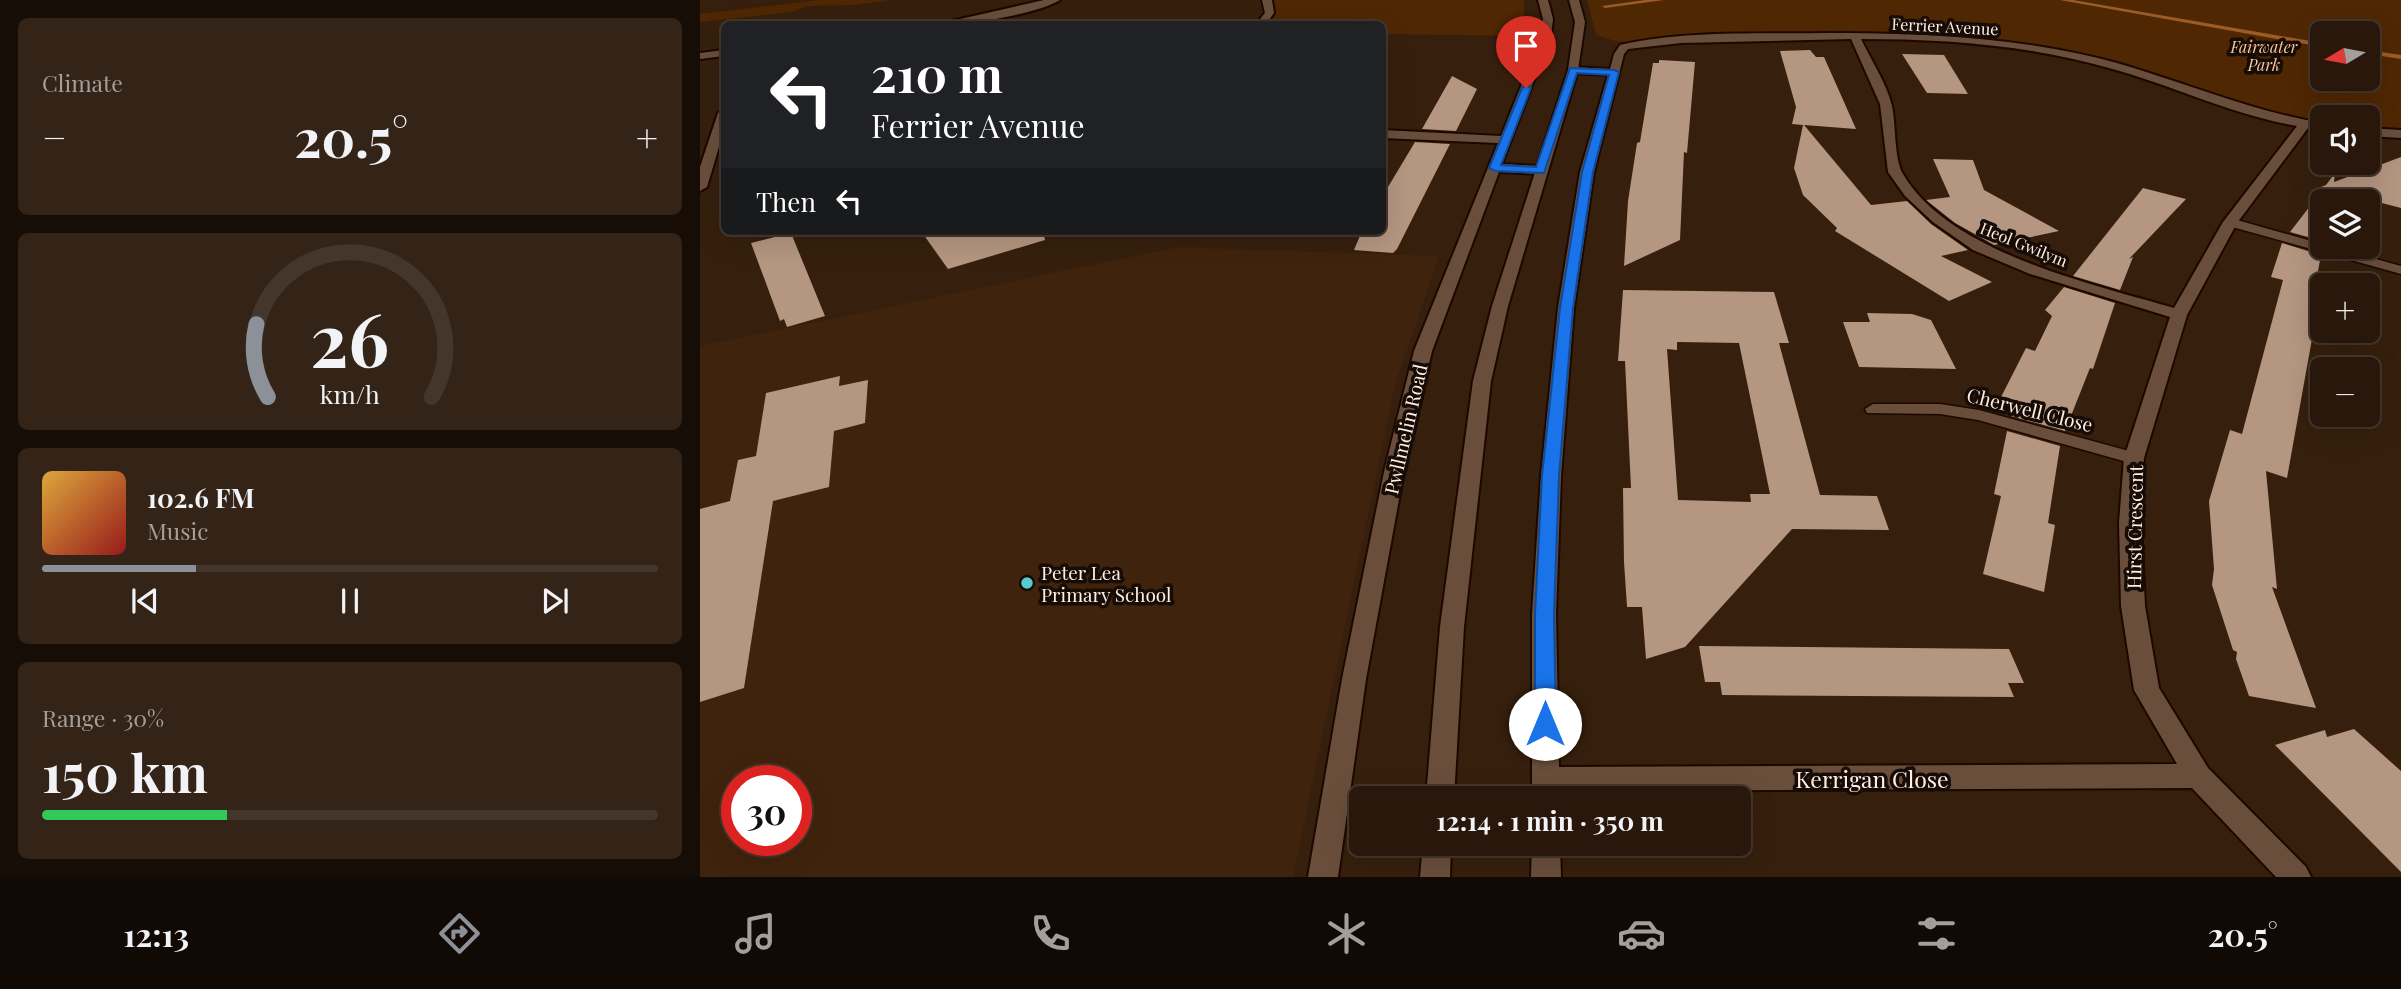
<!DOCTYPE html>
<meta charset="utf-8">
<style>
:root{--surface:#28170a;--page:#342418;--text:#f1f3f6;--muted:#a59f9c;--line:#44362b;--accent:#8c9099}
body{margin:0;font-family:"Playfair Display",serif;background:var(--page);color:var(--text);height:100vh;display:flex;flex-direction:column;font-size:26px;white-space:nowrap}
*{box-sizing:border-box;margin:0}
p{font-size:23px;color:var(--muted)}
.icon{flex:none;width:38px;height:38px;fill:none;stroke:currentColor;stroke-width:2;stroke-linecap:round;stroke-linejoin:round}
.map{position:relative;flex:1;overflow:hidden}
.side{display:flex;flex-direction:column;gap:18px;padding:18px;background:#160d06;width:700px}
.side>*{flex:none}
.guide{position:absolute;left:21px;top:21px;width:665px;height:214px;border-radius:10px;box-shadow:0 7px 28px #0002,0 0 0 2px var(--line);background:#202124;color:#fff;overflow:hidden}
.needle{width:46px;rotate:260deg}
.tools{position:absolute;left:1610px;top:21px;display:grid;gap:14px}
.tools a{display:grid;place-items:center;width:70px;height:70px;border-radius:10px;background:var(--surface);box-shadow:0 7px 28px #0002,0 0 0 2px var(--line);font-size:35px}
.speed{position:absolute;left:21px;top:765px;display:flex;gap:14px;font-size:35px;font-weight:700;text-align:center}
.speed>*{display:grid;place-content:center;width:91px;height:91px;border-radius:50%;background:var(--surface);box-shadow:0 7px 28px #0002,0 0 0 2px var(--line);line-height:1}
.speed .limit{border:10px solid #d22;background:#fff;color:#111}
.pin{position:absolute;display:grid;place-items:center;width:60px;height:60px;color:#fff;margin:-72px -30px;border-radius:50% 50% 50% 0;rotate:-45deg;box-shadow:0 0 7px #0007}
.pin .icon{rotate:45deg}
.me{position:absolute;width:77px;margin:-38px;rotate:0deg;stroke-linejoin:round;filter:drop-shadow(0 0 5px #0008)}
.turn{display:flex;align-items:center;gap:24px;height:147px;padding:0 35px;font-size:32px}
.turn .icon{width:91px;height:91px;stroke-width:2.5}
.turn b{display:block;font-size:49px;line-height:60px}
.then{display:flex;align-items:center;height:66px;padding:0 35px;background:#0003;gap:14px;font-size:26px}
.big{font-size:52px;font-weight:700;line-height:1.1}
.side .widget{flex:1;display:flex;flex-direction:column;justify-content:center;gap:10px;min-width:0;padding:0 24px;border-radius:10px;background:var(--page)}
.side .dial{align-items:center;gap:0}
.dial svg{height:182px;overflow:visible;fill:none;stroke:var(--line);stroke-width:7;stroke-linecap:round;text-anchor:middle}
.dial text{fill:var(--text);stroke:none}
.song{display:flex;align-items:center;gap:21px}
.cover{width:84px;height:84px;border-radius:10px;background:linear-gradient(135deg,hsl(40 70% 55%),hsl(0 70% 35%))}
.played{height:7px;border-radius:4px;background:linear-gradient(90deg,var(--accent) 25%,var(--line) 25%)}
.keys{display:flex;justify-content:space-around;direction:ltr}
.heat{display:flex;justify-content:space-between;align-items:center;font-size:38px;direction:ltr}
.charge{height:10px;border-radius:5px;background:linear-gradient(90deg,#34c759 30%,var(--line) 0)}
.trip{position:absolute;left:649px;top:786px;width:402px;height:70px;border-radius:10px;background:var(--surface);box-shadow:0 7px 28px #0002,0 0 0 2px var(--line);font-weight:700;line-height:70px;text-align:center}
.menu{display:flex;height:112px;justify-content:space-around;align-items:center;background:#100904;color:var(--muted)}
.menu .icon{width:49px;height:49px}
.menu .on{color:var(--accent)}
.menu b{font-size:32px;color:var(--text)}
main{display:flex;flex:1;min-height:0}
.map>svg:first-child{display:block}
.built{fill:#40230c;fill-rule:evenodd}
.green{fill:#4f2703;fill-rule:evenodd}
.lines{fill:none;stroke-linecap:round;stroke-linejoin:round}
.stream{fill:#9c5c27;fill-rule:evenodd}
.building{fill:#b49681;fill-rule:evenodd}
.service-casing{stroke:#1d0800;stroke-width:3}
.minor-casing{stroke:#1d0800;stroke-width:4}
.tertiary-casing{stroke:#1d0800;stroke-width:4}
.service{fill:#694e3b;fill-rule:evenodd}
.minor{fill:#694e3b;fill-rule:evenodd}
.tertiary{fill:#694e3b;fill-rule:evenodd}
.route{fill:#1a73e8;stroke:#114b97;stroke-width:2}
.poi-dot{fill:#52cdd0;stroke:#160c05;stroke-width:2.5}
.labels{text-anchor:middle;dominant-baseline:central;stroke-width:7;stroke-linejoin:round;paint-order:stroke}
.far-street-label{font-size:16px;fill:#feeee3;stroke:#160c05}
.far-park-label{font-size:16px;font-style:italic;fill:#fec69e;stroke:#160c05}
.street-label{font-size:19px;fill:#feeee3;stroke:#160c05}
.poi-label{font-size:19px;fill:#feeee3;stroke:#160c05;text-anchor:start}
.near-street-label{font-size:23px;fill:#feeee3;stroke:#160c05}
</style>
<main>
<section class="side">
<div class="widget"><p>Climate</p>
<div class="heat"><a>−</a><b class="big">20.5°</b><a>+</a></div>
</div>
<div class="widget dial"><svg viewBox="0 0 100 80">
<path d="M14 69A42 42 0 1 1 86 69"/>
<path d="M14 69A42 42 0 0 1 9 37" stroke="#8c9099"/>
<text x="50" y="56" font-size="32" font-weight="700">26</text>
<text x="50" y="72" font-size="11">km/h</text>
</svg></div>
<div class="widget">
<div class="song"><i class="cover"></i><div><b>102.6 FM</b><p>Music</p></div></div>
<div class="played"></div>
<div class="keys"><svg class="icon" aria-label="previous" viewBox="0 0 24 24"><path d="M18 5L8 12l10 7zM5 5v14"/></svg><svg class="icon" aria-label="pause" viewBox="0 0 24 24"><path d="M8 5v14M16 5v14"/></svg><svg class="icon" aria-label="next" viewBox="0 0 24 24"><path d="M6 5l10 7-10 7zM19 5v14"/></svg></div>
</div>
<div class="widget"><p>Range · 30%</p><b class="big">150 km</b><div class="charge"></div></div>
</section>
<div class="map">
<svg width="1701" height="877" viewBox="0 0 1701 877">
<rect width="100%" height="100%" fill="#361f0d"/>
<!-- built -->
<path class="built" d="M478 247 739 256 695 385 593 877H0V346ZM37 780H96V840H37Z"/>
<!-- green -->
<g class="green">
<polygon points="119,0 190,0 156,5 108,6 91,12 0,22 0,14"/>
<polygon points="567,0 824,0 824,36 683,34 682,24 562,24 569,16"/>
<path d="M887 0H1701V134L1668 132V117H1622V127L1604 125 1447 75 1342 50 1222 38H970L927 42 915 41 896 35ZM1622 33H1668V79H1622Z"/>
</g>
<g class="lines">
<!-- stream -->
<g class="stream">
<polygon points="945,0 964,0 905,8 902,6"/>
<polygon points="1360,0 1373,0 1622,43 1622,47"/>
<polygon points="1668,50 1701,55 1701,59 1668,54"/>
</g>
</g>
<!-- building -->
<g class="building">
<polygon points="1110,50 1116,57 1124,57 1156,129 1104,125 1171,205 1207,201 1231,224 1268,250 1241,256 1292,282 1249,301 1135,231 1137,228 1103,195 1094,168 1103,125 1092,124 1096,107 1080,51"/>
<polygon points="1202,54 1244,55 1268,94 1227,93"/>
<polygon points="959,60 995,62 987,153 984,152 980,240 924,266 928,201 937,143 940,142 953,63 959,63"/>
<polygon points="752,76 777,89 756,131 722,129"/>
<polygon points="715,142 750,144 697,249 693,253 654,250 662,231 682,231 682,197"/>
<polygon points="1701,157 1701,208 1632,190 1631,201 1622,201 1622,241 1590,232 1624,188 1621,187 1626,185 1635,173 1634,182"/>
<polygon points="1233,159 1273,160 1284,190 1359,231 1294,245 1289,242 1255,223 1226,200 1250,197"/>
<polygon points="1443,188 1486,199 1429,259 1433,257 1420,290 1373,276"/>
<polygon points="221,231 343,231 345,240 248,269"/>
<polygon points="91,233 125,316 87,327 84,319 80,321 51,243"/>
<polygon points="1582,243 1621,255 1618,271 1624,272 1587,478 1566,471 1577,589 1572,587 1616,708 1549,696 1536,659 1537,652 1533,650 1512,585 1514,569 1509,501 1530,430 1542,434 1583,280 1571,277"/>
<polygon points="1364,287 1415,303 1393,369 1390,368 1365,431 1311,416 1312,408 1298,403 1326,348 1335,351 1352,316 1345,310"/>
<path d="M923 290 1074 292 1089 343H1079L1120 495 1177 496 1189 530 1092 529 985 647 946 659 942 607H927L924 562 923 488H931L925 361H918ZM977 342 1039 343 1070 494H1050L1051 502 978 500 967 349 977 350Z"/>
<polygon points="1167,313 1212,314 1231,320 1256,369 1159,367 1143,322 1170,322"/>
<polygon points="140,376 139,386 168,380 165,423 134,431 129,487 73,501 44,688 0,702 0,509 30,501 38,460 56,456 66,393"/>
<polygon points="1307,431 1360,446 1348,523 1355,525 1344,592 1283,574 1301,496 1294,494"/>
<polygon points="999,646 1309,649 1324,683 1308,683 1314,697 1022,695 1020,682 1005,682"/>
<polygon points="1654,729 1701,771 1701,872 1575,745 1625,730 1627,737"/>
</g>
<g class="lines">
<defs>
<g id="service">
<polygon points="1530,218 1622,244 1622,247 1633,247 1701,266 1701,274 1525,225 1524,222"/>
<polygon points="1173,404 1240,404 1279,410 1440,454 1443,458 1434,464 1278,420 1240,414 1167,413 1165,409"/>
</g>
<g id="minor">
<path d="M344 0H360C338 14 264 26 238 24Z"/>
<polygon points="562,0 572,0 574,13 566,24 556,24 565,13"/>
<polygon points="838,0 848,0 853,19 851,36 802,164 841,166 848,170 841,174 799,172 732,351 704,472 666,679 638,877 608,877 642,679 684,472 714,351 798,143 682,138 682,130 801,136 841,36 843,19"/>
<path d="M1126 33C1224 33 1322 37 1417 63 1486 83 1551 111 1622 123V131L1608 128 1537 223 1487 315 1444 458 1441 523 1445 606 1459 688 1508 768 1606 867 1611 877H1576L1492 788 860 791V798H832V614L841 476 858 308 880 172 908 75 873 73 868 70 873 67 910 69 914 54 920 45C984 30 1060 34 1126 33ZM1151 39 1180 104 1188 172 1205 196 1233 222 1273 250 1330 274 1470 317 1424 458 1419 523 1421 606 1434 690 1477 764 859 767 856 614 861 476 874 308 894 172 924 54 928 49 981 43ZM1161 39C1244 39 1329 45 1409 68 1472 85 1532 115 1597 126L1523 222 1474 308C1393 284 1249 253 1203 174 1194 159 1196 125 1192 106 1187 84 1171 60 1161 39Z"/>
<polygon points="24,50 24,56 0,59 0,53"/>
<polygon points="24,109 24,130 7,187 0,191 0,167 18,113"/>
<polygon points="1668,128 1701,130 1701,138 1668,136"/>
<polygon points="832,844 860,844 861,877 831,877"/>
</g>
<g id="tertiary">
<polygon points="869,0 879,0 885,22 878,70 808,306 791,381 764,627 754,798 726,798 740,627 773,381 792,306 868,70 875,22"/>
<polygon points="723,844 751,844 750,877 720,877"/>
</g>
</defs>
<!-- service casing -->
<use href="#service" class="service-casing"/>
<!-- minor casing -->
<use href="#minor" class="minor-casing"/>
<!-- tertiary casing -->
<use href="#tertiary" class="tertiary-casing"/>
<!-- service -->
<use href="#service" class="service"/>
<!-- minor -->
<use href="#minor" class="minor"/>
<!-- tertiary -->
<use href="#tertiary" class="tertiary"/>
</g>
<!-- route -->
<polygon class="route" points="870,68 914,70 919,72 893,172 873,308 859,476 854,614 856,724 853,730 845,733 838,730 835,724 835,614 842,476 860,308 882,172 909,75 877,73 844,173 795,171 789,168 822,88 826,85 831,88 801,165 836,167"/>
<!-- markers -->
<circle class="poi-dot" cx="327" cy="583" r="7"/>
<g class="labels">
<!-- far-street labels -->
<g class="far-street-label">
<text transform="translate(1245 26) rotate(3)">Ferrier Avenue</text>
<text transform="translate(1324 244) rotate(22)">Heol Gwilym</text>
</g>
<!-- far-park labels -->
<g class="far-park-label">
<text x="1564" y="46">Fairwater<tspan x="1564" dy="18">Park</tspan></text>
</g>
<!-- street labels -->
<g class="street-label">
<text transform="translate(1330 409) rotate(14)">Cherwell Close</text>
<text transform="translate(705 429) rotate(-77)">Pwllmelin Road</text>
<text transform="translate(1434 527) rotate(-89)">Hirst Crescent</text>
</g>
<!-- poi labels -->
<g class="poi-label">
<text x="341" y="572">Peter Lea<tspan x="341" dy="22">Primary School</tspan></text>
</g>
<!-- near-street labels -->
<g class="near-street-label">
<text x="1172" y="778">Kerrigan Close</text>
</g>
</g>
</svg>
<div class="tools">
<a><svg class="needle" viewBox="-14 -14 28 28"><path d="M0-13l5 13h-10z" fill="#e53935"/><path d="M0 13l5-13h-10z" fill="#a59f9c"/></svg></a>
<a><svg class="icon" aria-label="sound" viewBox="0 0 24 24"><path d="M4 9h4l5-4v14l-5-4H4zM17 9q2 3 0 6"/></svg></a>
<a><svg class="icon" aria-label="layers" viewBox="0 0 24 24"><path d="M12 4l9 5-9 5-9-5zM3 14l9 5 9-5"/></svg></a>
<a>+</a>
<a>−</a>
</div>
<div class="speed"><div class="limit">30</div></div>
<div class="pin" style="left:826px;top:88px;background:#d93025"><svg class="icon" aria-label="arrive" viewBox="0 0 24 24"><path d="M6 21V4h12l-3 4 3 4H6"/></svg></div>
<svg class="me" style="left:845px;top:724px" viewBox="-20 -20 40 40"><circle r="19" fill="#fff"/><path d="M0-13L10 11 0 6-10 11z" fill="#1a73e8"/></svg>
<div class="trip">12:14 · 1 min · 350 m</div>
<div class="guide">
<div class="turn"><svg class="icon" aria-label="left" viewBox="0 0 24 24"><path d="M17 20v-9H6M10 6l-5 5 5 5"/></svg><div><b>210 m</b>Ferrier Avenue</div></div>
<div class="then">Then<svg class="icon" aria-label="left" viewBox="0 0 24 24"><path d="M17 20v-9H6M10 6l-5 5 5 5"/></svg></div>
</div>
</div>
</main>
<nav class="menu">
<b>12:13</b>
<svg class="icon on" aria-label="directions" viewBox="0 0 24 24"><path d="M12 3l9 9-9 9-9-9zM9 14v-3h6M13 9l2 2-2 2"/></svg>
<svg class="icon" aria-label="music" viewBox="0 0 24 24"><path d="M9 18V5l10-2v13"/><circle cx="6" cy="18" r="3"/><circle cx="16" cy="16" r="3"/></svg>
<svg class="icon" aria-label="phone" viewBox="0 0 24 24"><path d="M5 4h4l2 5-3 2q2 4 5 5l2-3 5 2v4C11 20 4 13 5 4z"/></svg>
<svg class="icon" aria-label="climate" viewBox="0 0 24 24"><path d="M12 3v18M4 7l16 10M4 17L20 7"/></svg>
<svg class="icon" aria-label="car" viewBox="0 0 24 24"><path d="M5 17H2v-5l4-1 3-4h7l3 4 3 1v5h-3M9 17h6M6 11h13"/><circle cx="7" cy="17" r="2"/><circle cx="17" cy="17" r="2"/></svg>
<svg class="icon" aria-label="filters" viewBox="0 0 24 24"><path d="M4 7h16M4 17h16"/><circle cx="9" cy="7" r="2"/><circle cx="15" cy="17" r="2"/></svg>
<b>20.5°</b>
</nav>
